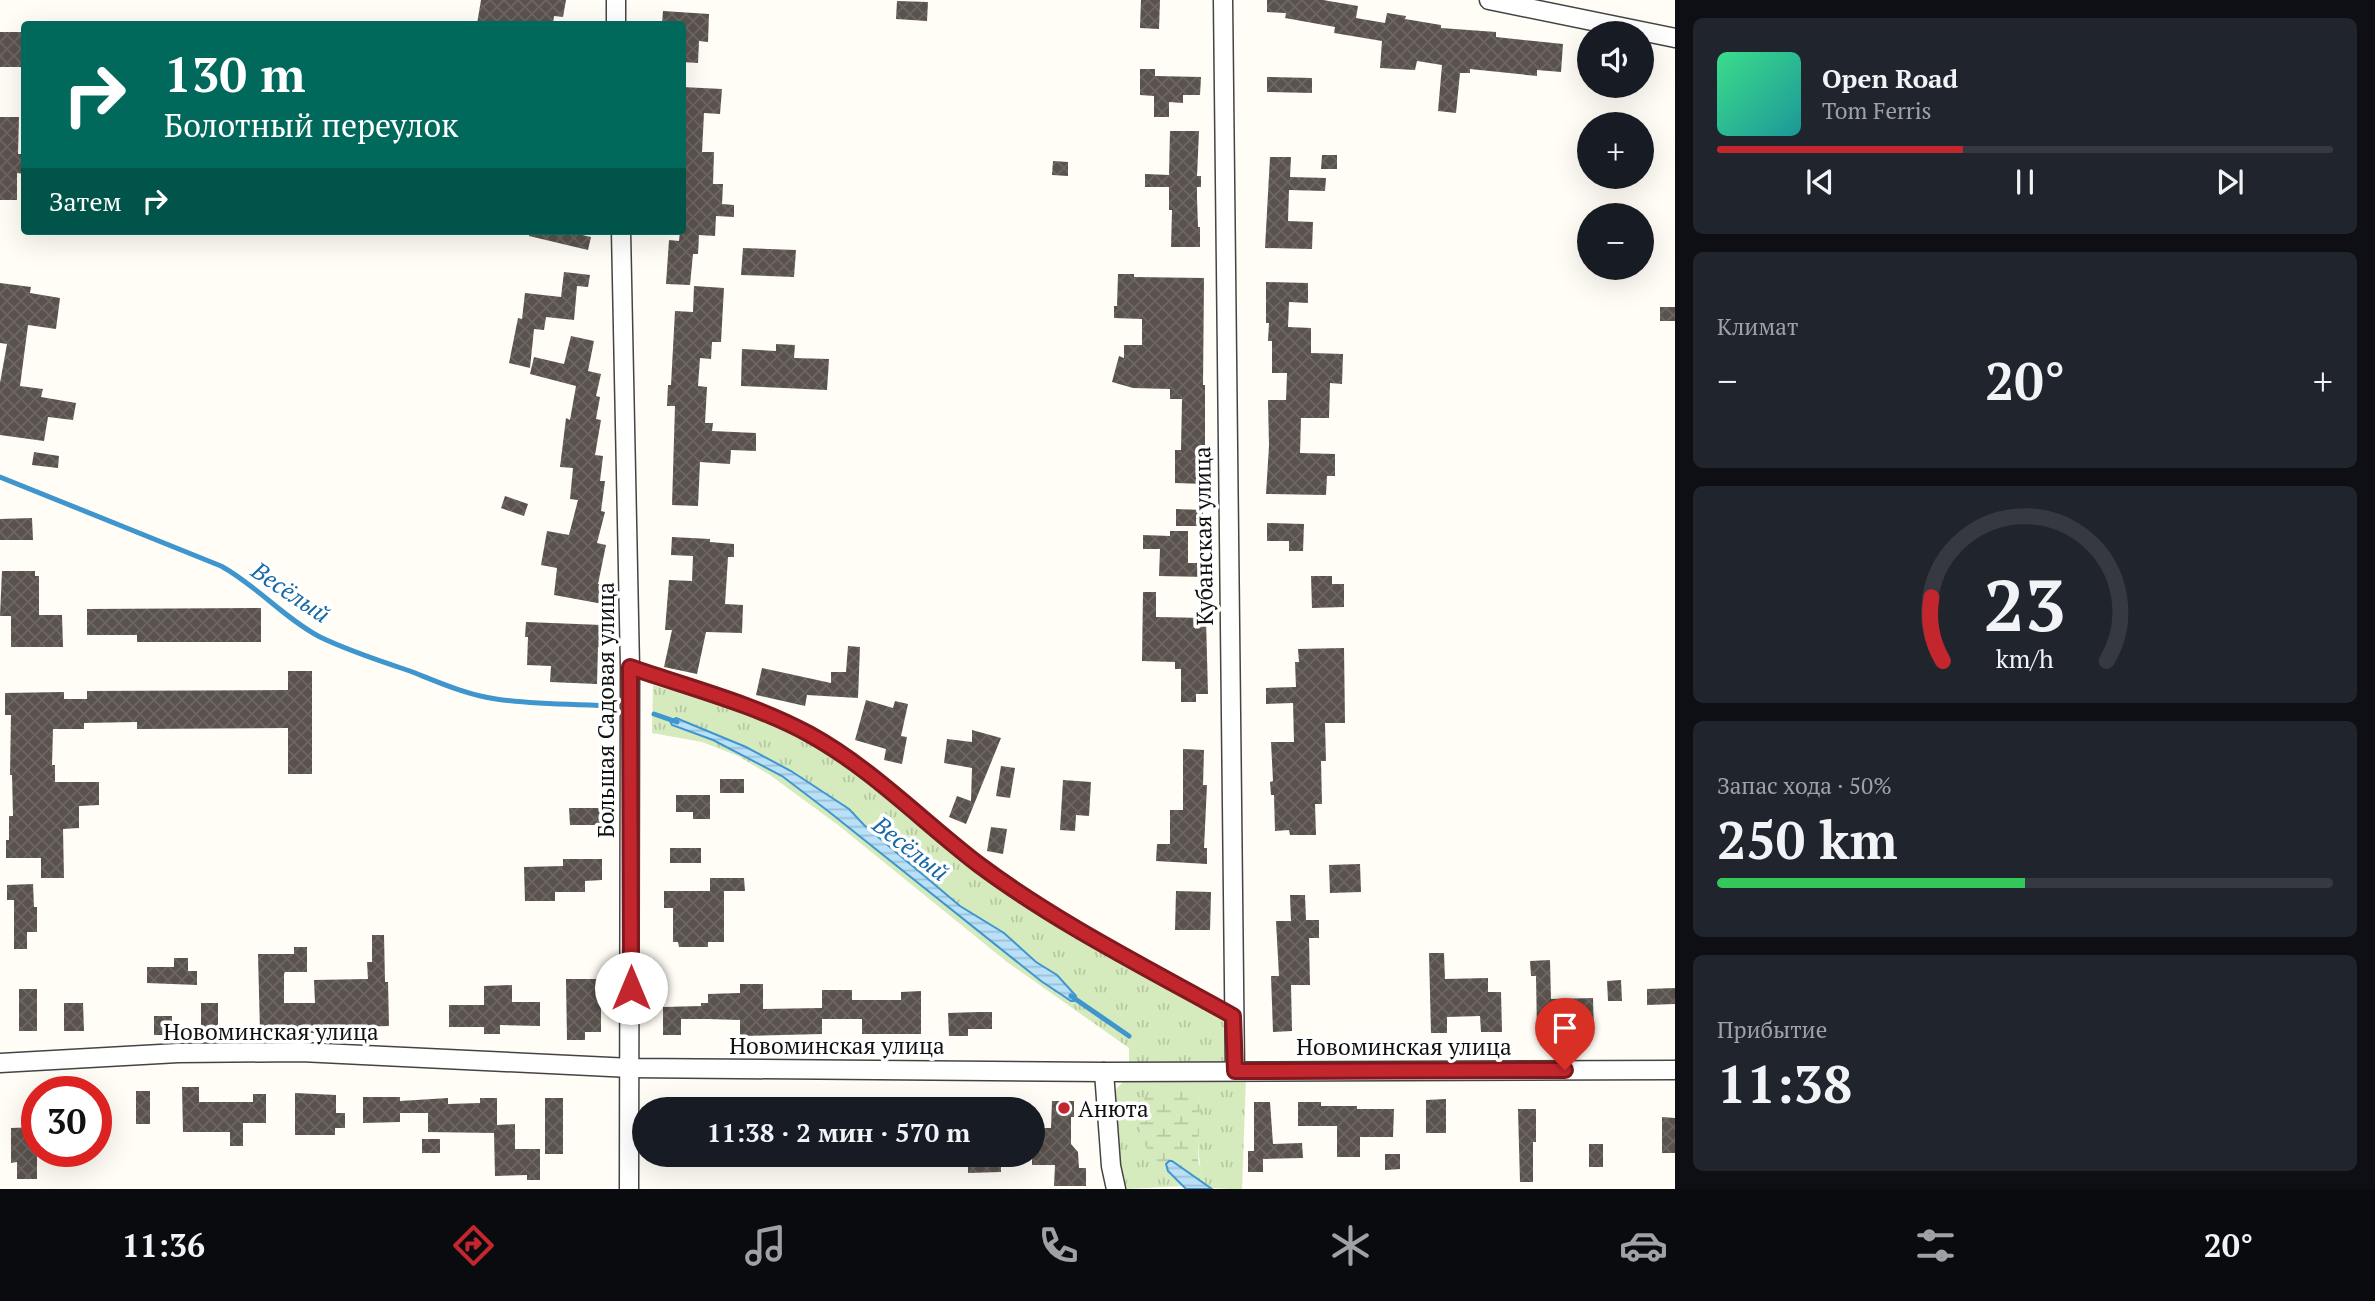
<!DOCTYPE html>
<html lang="ru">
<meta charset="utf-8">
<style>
:root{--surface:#171b24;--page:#20242c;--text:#f1f3f6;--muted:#9ea1a6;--line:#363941;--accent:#c4262e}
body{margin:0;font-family:"PT Serif",serif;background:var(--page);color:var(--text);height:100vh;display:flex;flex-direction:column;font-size:26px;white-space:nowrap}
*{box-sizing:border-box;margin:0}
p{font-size:23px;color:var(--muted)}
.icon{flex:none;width:38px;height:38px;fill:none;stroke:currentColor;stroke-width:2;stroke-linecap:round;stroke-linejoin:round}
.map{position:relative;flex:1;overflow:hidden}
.panel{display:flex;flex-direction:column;gap:18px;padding:18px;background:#0d0f14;width:700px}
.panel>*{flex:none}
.banner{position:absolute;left:21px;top:21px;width:665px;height:214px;border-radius:7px;box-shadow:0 7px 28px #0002;background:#00695c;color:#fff;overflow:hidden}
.controls{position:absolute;left:1577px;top:21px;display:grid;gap:14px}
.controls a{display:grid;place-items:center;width:77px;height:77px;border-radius:50%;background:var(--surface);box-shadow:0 7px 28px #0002;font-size:35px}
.speed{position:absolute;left:21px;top:1076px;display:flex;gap:14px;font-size:35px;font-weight:700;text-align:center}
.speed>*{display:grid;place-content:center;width:91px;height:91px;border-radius:50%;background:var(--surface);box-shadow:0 7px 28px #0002;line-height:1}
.speed .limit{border:10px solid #d22;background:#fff;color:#111}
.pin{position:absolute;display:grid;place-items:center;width:60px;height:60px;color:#fff;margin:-72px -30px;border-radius:50% 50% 50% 0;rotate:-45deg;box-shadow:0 0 7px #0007}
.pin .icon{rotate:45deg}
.me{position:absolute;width:77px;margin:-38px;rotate:0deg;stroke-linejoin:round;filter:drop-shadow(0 0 5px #0008)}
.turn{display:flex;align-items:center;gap:24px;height:147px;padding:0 28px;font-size:32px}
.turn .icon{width:91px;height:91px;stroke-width:2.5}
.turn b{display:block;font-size:49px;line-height:60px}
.then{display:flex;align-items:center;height:66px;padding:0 28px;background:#0003;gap:14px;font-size:26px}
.big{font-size:52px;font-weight:700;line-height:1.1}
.panel .tile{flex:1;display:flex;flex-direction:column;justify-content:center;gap:10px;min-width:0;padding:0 24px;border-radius:10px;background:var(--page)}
.panel .dial{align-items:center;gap:0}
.dial svg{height:182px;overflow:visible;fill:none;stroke:var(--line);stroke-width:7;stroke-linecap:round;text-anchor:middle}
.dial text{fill:var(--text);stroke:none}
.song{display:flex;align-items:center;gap:21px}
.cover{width:84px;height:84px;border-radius:10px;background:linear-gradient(135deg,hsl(150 70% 55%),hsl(180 70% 35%))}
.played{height:7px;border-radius:4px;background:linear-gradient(90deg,var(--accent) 40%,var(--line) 40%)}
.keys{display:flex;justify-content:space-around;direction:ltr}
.heat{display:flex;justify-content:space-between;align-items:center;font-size:38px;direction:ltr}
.charge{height:10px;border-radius:5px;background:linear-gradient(90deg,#34c759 50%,var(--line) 0)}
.trip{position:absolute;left:632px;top:1097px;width:413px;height:70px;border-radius:35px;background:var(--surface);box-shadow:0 7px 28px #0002;font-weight:700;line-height:70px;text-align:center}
.tab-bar{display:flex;height:112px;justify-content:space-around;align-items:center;background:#090b0e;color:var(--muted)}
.tab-bar .icon{width:49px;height:49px}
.tab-bar .active{color:var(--accent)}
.tab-bar b{font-size:32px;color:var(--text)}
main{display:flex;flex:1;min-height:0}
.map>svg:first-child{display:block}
.grass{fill:url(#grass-tufts)}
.wetland{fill:url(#wetland-marsh)}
.water{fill:url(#water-rules);stroke:#3f96cf;stroke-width:2}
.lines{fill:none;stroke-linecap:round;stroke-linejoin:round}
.stream{stroke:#3f96cf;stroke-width:5}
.building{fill:url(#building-cross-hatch)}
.service-casing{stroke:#444;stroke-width:12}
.minor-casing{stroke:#444;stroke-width:21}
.service{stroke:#fff;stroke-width:9}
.minor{stroke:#fff;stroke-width:18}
.route-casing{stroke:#7f191e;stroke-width:18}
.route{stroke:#c4262e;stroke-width:12}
.poi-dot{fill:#c4262e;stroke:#fff;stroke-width:2.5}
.labels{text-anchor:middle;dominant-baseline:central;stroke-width:7;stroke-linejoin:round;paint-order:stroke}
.street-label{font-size:23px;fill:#111;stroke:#fff}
.poi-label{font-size:23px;fill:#111;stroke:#fff;text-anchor:start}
.water-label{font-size:24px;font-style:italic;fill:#1768a6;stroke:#fff}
</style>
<main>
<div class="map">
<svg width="1675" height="1189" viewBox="0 0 1675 1189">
<defs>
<pattern id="grass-tufts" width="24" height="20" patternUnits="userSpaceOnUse" patternTransform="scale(1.75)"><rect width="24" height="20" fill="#d5ebbd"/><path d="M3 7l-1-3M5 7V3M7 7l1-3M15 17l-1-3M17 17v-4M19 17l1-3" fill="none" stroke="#b6c8a1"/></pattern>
<pattern id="wetland-marsh" width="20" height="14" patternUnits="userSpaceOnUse" patternTransform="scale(1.75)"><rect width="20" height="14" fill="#d5ebbd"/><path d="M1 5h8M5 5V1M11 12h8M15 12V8" fill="none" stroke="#b6c8a1"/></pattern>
<pattern id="water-rules" width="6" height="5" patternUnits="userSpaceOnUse" patternTransform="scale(1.75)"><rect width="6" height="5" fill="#b9e0f7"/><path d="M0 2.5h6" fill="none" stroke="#9ebfd3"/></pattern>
<pattern id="building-cross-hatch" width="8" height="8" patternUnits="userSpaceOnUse" patternTransform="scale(1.75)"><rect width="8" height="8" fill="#5a524d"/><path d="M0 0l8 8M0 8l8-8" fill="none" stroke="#6d6662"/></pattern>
</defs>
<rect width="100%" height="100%" fill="#fffdf5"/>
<!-- grass -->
<g class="grass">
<polygon points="653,685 750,715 800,735 825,750 966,861 1033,907 1139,970 1228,1019 1228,1063 1129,1064 1129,1048 1007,962 838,825 770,775 738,756 702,742 652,733"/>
<path d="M1128 1077H1246L1242 1189C1233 1189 1217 1189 1209 1187 1194 1177 1199 1113 1200 1095L1142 1135C1151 1154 1161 1179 1182 1186L1127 1189C1110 1162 1115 1123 1113 1092Z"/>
</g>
<!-- wetland -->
<path class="wetland" d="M1195 1088 1200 1095 1198 1160 1205 1184 1172 1161 1168 1171 1182 1186C1161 1179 1141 1146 1140 1124 1140 1114 1142 1105 1145 1096L1154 1092Z"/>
<!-- water -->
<g class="water">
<polygon points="676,718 746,747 791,771 849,809 864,825 960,906 1004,933 1036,962 1057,975 1076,996 1074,1001 1071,1001 1041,981 828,811 782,776 713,740 672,725 670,721"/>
<polygon points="1169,1161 1172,1161 1212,1189 1186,1189 1168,1171 1166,1164"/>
</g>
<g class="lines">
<!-- stream -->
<g class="stream">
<path d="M0 477 221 566C256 585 284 618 320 637 349 651 380 661 410 671 438 682 467 695 496 699 535 705 575 704 614 706"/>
<polyline points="654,714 677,722"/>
<polyline points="1071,996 1129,1036"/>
</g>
</g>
<!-- building -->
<g class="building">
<polygon points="481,0 566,0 563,17 554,16 553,24 477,24"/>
<polygon points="1141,0 1160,0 1159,29 1140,28"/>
<polygon points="1267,0 1323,0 1358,6 1356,18 1385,23 1387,13 1406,16 1405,19 1441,25 1441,28 1496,32 1496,37 1563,44 1561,72 1537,70 1537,76 1470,69 1470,73 1460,73 1456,113 1438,111 1442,65 1417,61 1415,70 1380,68 1382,41 1334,33 1335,27 1285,18 1286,13 1267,12"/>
<polygon points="897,1 928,2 927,21 896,19"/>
<polygon points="663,11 709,14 708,42 699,41 698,63 682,62 682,24 662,24"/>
<rect x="0" y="32" width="22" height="35"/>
<polygon points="1140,69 1155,69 1155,76 1201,77 1200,95 1183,95 1183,103 1169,102 1169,117 1154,117 1154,96 1140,95"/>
<polygon points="1267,77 1312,78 1312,93 1267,92"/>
<polygon points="682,87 722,89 720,114 704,113 702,152 714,152 713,184 723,184 722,204 734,205 734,217 716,216 715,236 699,235 698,254 693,254 690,285 666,284 669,240 679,241 680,231 682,231"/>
<polygon points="0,117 19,117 18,154 24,154 24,174 17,173 17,200 0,200"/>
<polygon points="1170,131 1199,131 1197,176 1201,176 1201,187 1197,187 1197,198 1198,227 1200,227 1200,247 1171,247 1172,210 1169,210 1169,187 1145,187 1145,174 1169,175"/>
<polygon points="1322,155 1337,155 1337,169 1321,169"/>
<polygon points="1270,157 1291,157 1290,177 1326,178 1325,191 1289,190 1288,221 1313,222 1312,249 1265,248"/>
<polygon points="1053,161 1068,162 1068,176 1052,175"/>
<polygon points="529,231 565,231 591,237 588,250 529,236"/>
<polygon points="743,248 796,250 794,277 741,275"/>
<polygon points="564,272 590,275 588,287 577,286 574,320 546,317 544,330 534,329 530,368 509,363 518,318 522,319 525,293 561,297"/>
<polygon points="1118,274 1134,274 1134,277 1204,278 1203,385 1205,385 1205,484 1175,483 1175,450 1181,450 1182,399 1170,399 1170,389 1133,388 1112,382 1119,356 1124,358 1124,345 1142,345 1142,319 1114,318 1114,306 1117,306"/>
<polygon points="1266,282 1308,283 1308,303 1289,302 1288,327 1311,328 1311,353 1343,354 1342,384 1330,383 1329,418 1301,418 1300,453 1335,454 1335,476 1327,476 1326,495 1266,494 1269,446 1268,400 1286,400 1287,373 1272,373 1272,341 1268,341 1269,323 1266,323"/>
<polygon points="0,283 31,287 30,293 60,298 56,329 28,325 20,386 43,389 41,397 76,403 73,420 48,417 44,441 0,435 0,383 7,344 0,343"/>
<polygon points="694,286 724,288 721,342 712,342 711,359 700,358 698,386 707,387 705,423 713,423 712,431 756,433 756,451 731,450 730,464 700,462 698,506 672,505 675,406 667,406 668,385 671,385 675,311 693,312"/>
<rect x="1660" y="307" width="15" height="14"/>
<polygon points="571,336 594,341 588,371 601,374 596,396 600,397 596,419 601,420 595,455 603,456 600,481 605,481 601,511 605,512 597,543 606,545 598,584 606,585 603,604 554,595 557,568 541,565 547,531 569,535 578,500 570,499 573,468 560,467 566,418 570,420 576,386 530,374 534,357 564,364"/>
<polygon points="776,344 795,345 794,358 829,359 827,390 741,386 742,349 776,351"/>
<polygon points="34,452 59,456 58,468 32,465"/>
<polygon points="505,496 528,504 524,516 501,508"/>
<polygon points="1176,509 1203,510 1203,526 1176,526"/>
<polygon points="32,518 33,540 0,540 0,519"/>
<polygon points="1267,523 1304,524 1303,551 1289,551 1289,541 1267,541"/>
<polygon points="1170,531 1188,531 1188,563 1206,563 1206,577 1159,576 1160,549 1143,549 1143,535 1170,536"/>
<polygon points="672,537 710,539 710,542 734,544 734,557 728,557 725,604 743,605 742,633 706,632 697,674 664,667 672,630 665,630 669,580 692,581 693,556 671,555"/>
<polygon points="2,571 35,571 35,576 39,576 39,615 62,615 63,647 11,647 11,616 0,616"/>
<polygon points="1311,576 1332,576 1332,584 1344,584 1344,607 1312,608"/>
<polygon points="1143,592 1156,592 1156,617 1206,618 1208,694 1196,694 1196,702 1181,702 1181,669 1175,669 1175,662 1142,661"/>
<polygon points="261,608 261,642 137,642 137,635 87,635 87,609"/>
<polygon points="526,622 602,625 601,647 598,647 597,684 550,682 551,666 527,665 528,637 525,637"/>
<polygon points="848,646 860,647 858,698 807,695 805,706 756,695 762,668 831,683 831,672 846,672"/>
<polygon points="1344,648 1345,723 1325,723 1326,761 1321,761 1322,804 1315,804 1316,835 1290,835 1289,830 1275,831 1274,795 1271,795 1270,782 1273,781 1271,742 1294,742 1293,703 1266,704 1266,688 1296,687 1295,662 1299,662 1298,649"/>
<polygon points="288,671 312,671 312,774 288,774 288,728 137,729 137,722 84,723 84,729 53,729 52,765 55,765 55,782 99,782 99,805 79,806 79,828 63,829 64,878 41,878 41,858 6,858 6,840 9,840 9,816 13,816 12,775 10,775 11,715 5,715 5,693 64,692 64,699 87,699 87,691 288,690"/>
<polygon points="866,700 893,708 895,701 908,704 901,736 907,737 902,764 884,760 886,749 855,740"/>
<polygon points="972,730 1001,738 966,824 949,817 957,796 971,801 972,768 944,763 947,739 972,742"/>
<polygon points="1183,749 1204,750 1203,785 1207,785 1204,848 1207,848 1207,864 1156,861 1157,844 1170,844 1170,810 1183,810"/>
<polygon points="1001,766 1015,768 1010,798 996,796"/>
<rect x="720" y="779" width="24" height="14"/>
<polygon points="1063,780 1091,782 1089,816 1076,815 1075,831 1060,830"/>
<polygon points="676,795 710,795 710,819 693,819 693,812 676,812"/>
<polygon points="569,808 602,808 602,825 570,825"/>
<polygon points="991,827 1007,829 1003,854 987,851"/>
<rect x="670" y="848" width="31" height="15"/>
<polygon points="563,859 602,859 602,880 585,881 585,892 555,892 555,901 525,901 524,867 563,866"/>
<polygon points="1360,864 1361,892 1330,893 1329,865"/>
<polygon points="710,878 744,878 745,891 724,891 724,942 708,942 708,947 679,947 678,942 673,942 673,908 664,908 664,891 710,891"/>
<polygon points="33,884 34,907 37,907 37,932 27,932 27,949 14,949 14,900 7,900 7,885"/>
<polygon points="1176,891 1211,892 1210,930 1175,930"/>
<polygon points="1290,895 1305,895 1306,920 1319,920 1319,938 1309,938 1310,985 1291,985 1292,1031 1273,1032 1271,976 1279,976 1276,921 1291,921"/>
<polygon points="372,935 384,935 385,982 388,982 389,1026 317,1028 317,1033 298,1033 298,1031 260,1031 258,954 294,954 294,947 307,947 307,972 285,972 284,974 284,1003 315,1003 314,980 368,979 367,962 372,962"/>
<polygon points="1429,953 1444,953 1445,979 1488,978 1488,992 1501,992 1502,1032 1481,1032 1480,1016 1447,1017 1447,1033 1431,1033"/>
<polygon points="174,958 188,958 188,971 197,971 197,985 147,983 147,967 174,967"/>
<polygon points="1550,960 1551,999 1593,998 1594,1033 1537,1032 1536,976 1531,976 1530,961"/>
<polygon points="566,979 597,979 597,1000 601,1000 601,1032 585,1032 585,1040 567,1040"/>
<polygon points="1621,980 1622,1001 1608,1001 1607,981"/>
<polygon points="740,984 763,984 763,1009 822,1008 822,1034 740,1036 740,1020 708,1019 681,1019 681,1035 663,1035 663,1007 701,1006 701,1003 708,1003 708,994 740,993"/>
<polygon points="512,985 512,1002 540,1002 540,1026 500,1025 500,1034 484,1034 484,1027 449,1027 449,1005 484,1005 484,986"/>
<polygon points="1675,988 1675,1004 1647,1005 1647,989"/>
<rect x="19" y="989" width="18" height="42"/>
<polygon points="822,990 852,990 852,1000 901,1000 901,992 921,991 921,1034 862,1034 862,1019 822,1019"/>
<polygon points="64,1003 83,1003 84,1031 64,1031"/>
<rect x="201" y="1003" width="17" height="27"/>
<polygon points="978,1012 992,1012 992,1029 968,1029 968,1036 949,1036 948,1013"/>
<rect x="154" y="1016" width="18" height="19"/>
<polygon points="182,1087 199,1087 199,1102 253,1102 253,1094 266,1094 266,1123 243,1123 243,1146 230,1146 230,1132 183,1132"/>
<rect x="136" y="1091" width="14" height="33"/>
<polygon points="295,1093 336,1095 336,1113 345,1113 345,1128 335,1128 335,1135 295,1135"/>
<polygon points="363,1097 400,1097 400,1101 448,1098 448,1104 480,1103 480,1098 497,1098 497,1125 515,1124 515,1149 540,1149 540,1180 527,1180 527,1175 495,1176 494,1133 428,1132 428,1113 400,1113 400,1122 363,1123"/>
<rect x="545" y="1098" width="18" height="56"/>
<polygon points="1446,1099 1446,1133 1426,1133 1426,1100"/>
<polygon points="1052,1101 1074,1101 1074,1117 1071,1117 1071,1144 1078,1152 1079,1168 1086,1168 1086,1186 1054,1186 1055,1165 1032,1165 1032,1128 1051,1128"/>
<polygon points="1254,1102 1270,1102 1273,1144 1302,1143 1303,1158 1263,1159 1263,1172 1248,1172 1248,1151 1254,1151"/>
<polygon points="1298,1102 1321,1102 1321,1106 1357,1106 1357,1109 1394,1109 1393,1137 1360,1137 1360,1157 1337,1157 1337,1126 1298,1126"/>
<polygon points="1518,1109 1536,1109 1536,1142 1533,1142 1533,1182 1520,1182"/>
<polygon points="1662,1117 1675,1118 1675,1153 1662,1153"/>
<polygon points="37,1127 37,1179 17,1179 17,1162 11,1163 11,1128"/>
<rect x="422" y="1139" width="18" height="14"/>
<rect x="1589" y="1144" width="14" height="23"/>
<polygon points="1385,1154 1400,1154 1400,1169 1385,1170"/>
<polygon points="968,1155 1001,1155 1001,1172 968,1173"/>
</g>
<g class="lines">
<defs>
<path id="service" d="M630 667C690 688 754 704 809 734 871 768 922 821 978 864 1057 923 1147 968 1233 1016"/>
<g id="minor">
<polyline points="616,0 616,24"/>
<polyline points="1223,0 1235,1071"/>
<polyline points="1489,0 1675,38"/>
<polyline points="621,231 630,667 629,1189"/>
<polyline points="0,1063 178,1053 301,1052 631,1068 1104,1072 1675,1070"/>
<polyline points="1104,1072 1111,1166 1116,1189"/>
</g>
</defs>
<!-- service casing -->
<use href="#service" class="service-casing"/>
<!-- minor casing -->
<use href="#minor" class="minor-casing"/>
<!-- service -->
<use href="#service" class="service"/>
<!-- minor -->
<use href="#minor" class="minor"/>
</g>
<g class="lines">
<defs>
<path id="route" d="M631 988 630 667C690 688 754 704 809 734 871 768 922 821 978 864 1057 923 1147 968 1233 1016L1235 1071 1565 1070"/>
</defs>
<!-- route casing -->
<use href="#route" class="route-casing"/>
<!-- route -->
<use href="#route" class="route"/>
</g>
<!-- markers -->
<circle class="poi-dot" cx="1064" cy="1108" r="7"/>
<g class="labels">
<!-- street labels -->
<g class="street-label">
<text transform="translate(1203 536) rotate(-91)">Кубанская улица</text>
<text transform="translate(605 710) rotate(-90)">Большая Садовая улица</text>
<text x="271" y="1031">Новоминская улица</text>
<text x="837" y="1045">Новоминская улица</text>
<text x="1404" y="1046">Новоминская улица</text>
</g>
<!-- poi labels -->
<g class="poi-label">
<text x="1078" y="1108">Анюта</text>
</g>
<!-- water labels -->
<g class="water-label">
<text transform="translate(291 592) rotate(34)">Весёлый</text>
<text transform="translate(911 848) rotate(38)">Весёлый</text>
</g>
</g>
</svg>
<div class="controls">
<a><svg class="icon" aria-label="sound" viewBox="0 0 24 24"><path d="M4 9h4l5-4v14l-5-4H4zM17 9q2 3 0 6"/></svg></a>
<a>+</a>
<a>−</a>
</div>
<div class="speed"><div class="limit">30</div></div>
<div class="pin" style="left:1565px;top:1070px;background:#d93025"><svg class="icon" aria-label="arrive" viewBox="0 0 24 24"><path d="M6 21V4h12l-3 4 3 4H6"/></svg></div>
<svg class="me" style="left:631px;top:988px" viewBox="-20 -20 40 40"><circle r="19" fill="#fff"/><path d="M0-13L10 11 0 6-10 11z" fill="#c4262e"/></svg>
<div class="trip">11:38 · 2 мин · 570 m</div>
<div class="banner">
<div class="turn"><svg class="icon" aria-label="right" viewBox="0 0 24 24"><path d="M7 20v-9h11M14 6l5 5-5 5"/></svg><div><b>130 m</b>Болотный переулок</div></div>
<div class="then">Затем<svg class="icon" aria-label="right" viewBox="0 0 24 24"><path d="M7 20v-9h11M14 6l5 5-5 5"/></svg></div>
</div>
</div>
<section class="panel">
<div class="tile">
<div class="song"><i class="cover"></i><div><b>Open Road</b><p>Tom Ferris</p></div></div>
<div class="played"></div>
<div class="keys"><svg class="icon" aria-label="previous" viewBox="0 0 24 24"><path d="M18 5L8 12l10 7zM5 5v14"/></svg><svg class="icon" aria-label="pause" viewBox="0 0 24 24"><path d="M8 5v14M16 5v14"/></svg><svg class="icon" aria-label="next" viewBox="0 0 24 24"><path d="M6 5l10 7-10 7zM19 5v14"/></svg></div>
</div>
<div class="tile"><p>Климат</p>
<div class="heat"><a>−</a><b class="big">20°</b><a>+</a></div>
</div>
<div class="tile dial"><svg viewBox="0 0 100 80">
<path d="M14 69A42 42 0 1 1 86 69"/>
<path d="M14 69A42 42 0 0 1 9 41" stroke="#c4262e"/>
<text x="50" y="56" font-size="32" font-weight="700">23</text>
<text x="50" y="72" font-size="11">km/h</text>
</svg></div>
<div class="tile"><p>Запас хода · 50%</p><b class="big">250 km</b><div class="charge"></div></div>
<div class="tile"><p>Прибытие</p><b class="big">11:38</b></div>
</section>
</main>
<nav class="tab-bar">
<b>11:36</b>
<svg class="icon active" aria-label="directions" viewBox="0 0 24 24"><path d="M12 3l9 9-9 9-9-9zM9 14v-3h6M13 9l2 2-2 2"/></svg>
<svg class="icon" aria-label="music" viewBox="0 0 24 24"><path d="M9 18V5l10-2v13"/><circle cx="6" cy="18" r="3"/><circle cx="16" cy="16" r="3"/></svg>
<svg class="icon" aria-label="phone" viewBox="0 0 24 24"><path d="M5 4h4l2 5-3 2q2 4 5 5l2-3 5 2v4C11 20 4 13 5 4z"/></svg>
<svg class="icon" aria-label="climate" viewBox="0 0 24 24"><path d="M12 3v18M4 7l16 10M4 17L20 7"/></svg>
<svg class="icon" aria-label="car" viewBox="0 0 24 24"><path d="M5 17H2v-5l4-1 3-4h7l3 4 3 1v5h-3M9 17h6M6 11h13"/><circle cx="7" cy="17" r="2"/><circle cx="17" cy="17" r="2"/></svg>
<svg class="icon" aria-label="filters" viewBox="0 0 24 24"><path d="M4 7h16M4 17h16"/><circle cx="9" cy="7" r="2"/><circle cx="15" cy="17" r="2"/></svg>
<b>20°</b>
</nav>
